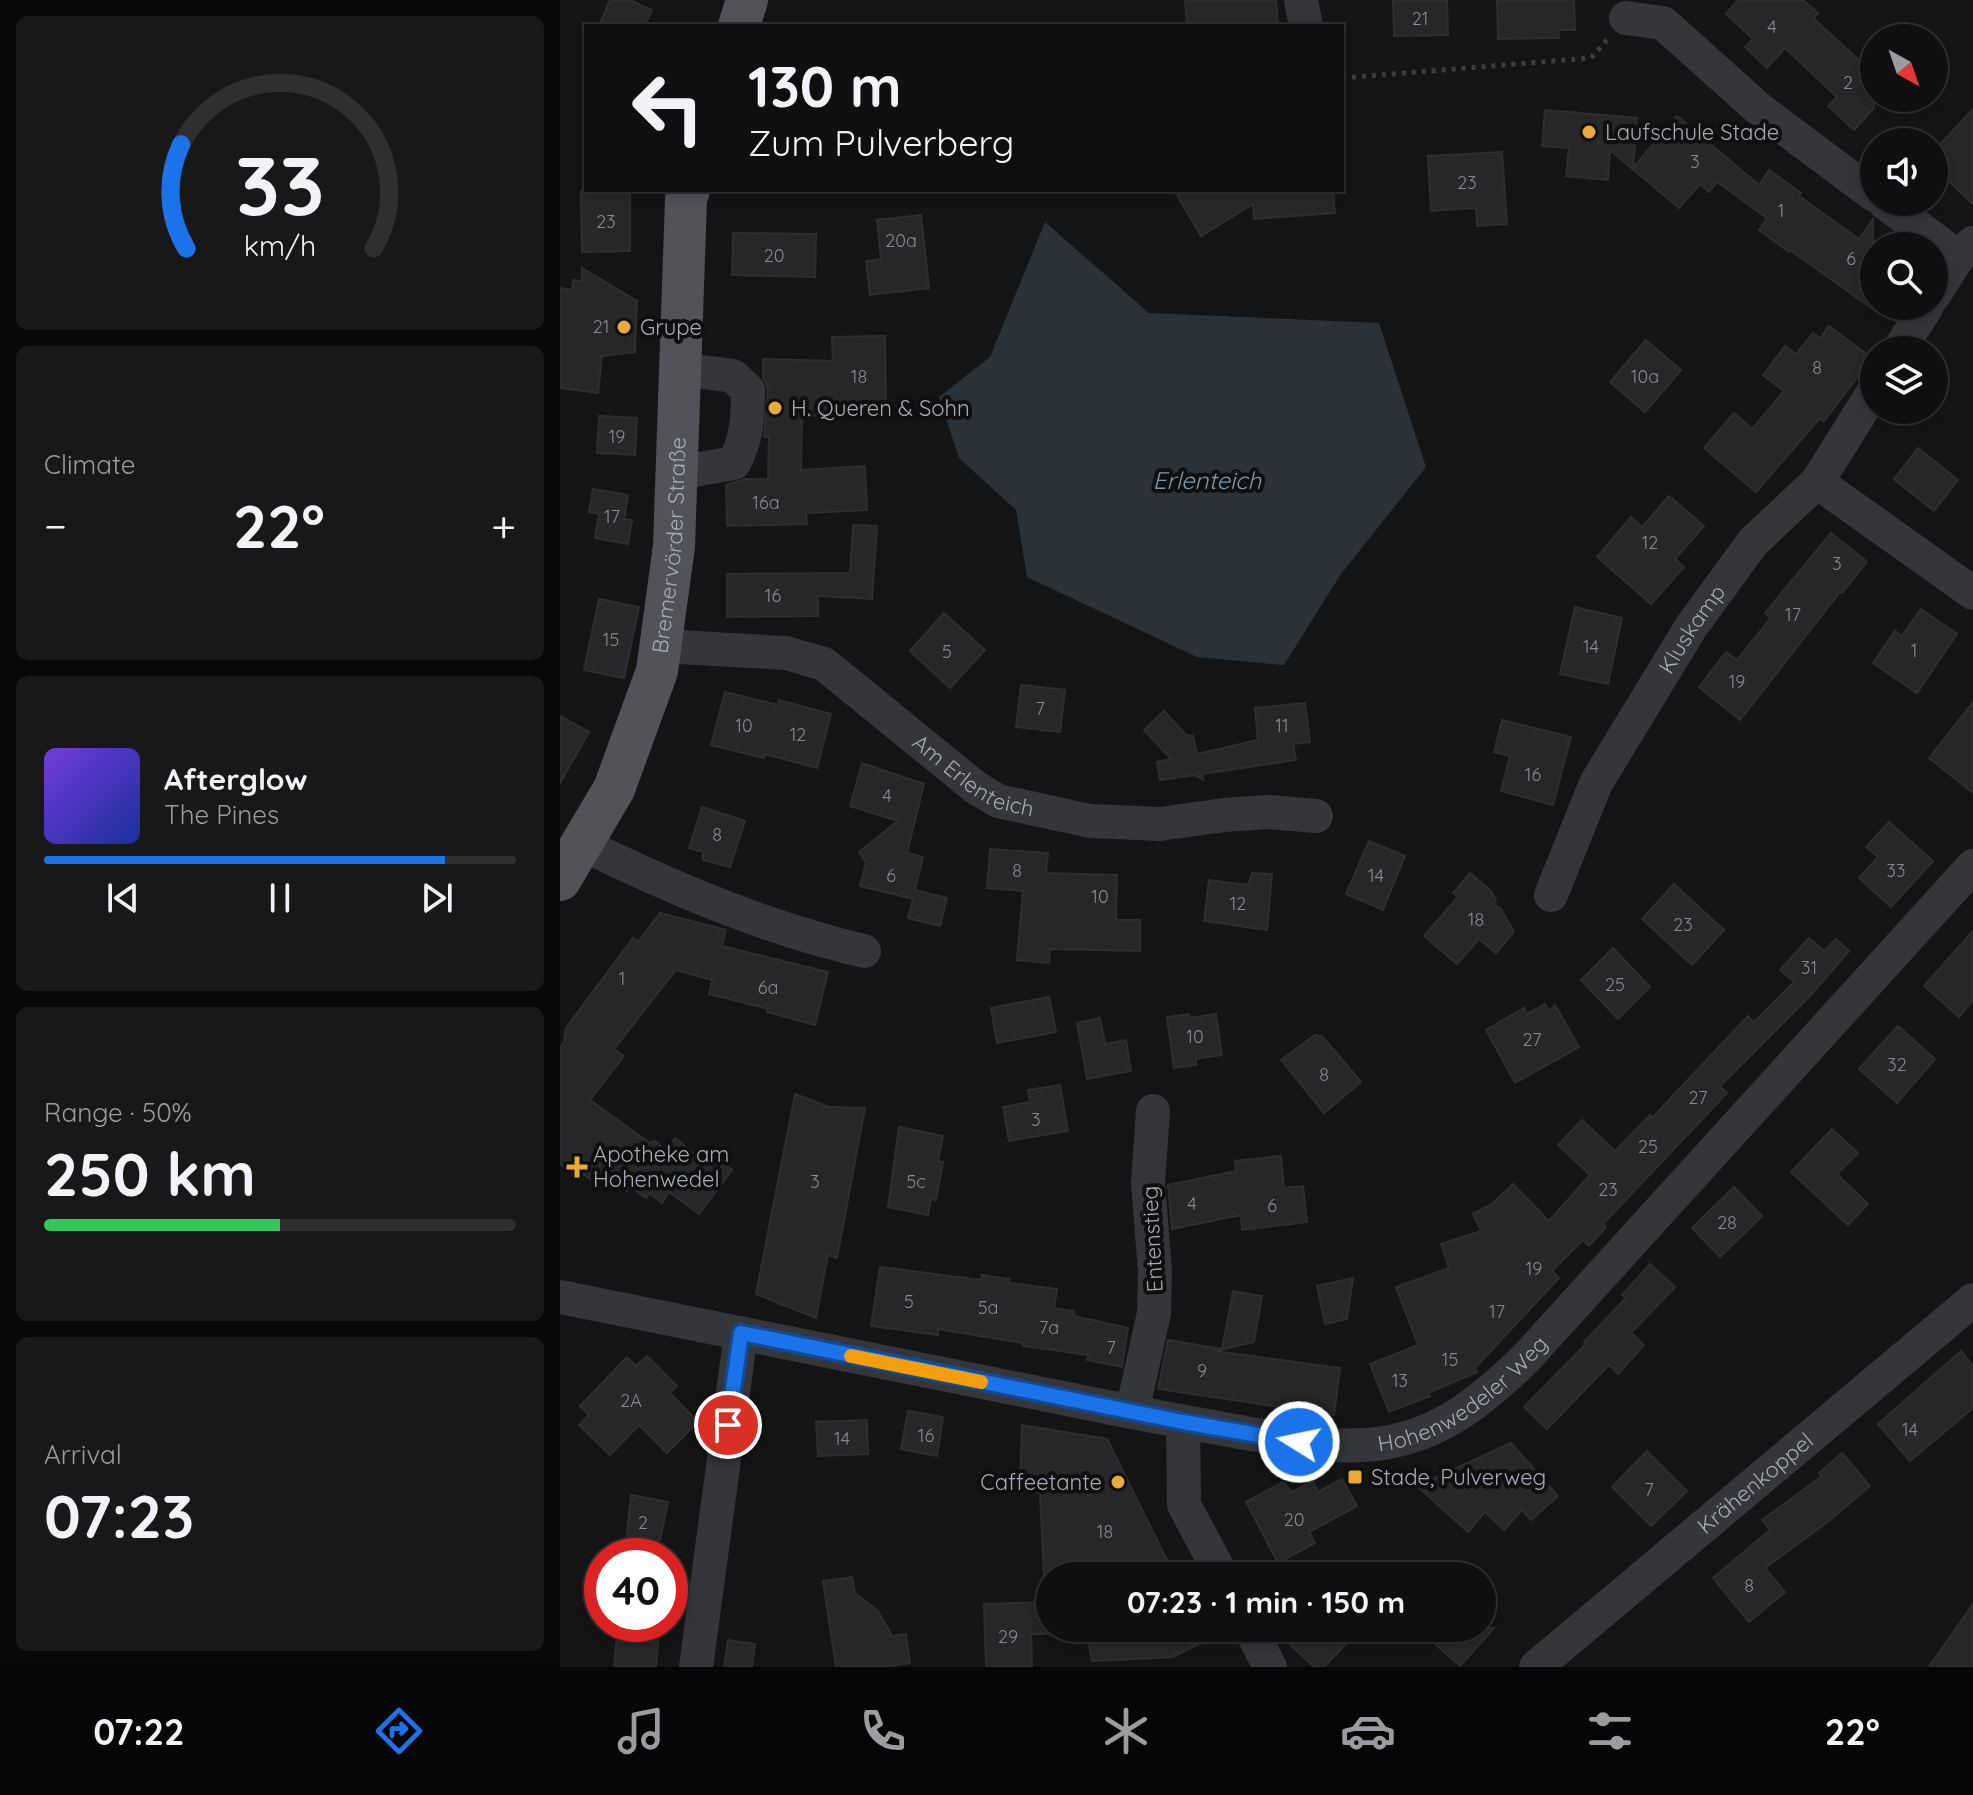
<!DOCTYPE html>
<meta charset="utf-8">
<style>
:root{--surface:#0f0f10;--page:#181819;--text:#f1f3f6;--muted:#9b9c9f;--line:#2f2f30;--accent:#1a73e8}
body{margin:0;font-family:Quicksand,sans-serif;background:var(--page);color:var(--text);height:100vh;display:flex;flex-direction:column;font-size:30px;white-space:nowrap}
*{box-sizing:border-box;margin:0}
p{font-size:26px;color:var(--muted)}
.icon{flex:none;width:44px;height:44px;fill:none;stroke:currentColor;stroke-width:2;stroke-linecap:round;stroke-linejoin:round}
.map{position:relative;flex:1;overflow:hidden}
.panel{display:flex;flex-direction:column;gap:16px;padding:16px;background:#080809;width:560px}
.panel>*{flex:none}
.top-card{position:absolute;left:24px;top:24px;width:760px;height:168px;border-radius:0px;box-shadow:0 4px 12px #0003,0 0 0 2px var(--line);background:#0f0f10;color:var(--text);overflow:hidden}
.needle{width:52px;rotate:140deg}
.tools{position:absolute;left:1300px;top:24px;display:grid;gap:16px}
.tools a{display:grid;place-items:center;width:88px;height:88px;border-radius:50%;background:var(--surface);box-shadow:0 4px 12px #0003,0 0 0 2px var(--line);font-size:40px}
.speed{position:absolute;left:24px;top:1538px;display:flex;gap:16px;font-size:40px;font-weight:700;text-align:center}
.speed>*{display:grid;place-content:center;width:104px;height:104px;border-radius:50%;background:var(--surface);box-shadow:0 4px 12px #0003,0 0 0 2px var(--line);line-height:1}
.speed .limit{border:12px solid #d22;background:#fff;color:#111}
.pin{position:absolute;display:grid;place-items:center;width:68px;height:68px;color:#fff;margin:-34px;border:4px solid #fff;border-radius:50%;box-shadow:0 2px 8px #0007}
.me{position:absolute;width:88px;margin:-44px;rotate:280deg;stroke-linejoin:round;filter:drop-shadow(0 0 6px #0008)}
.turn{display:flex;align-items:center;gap:28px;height:168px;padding:0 32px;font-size:36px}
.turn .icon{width:104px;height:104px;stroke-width:2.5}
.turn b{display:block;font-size:56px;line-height:68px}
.big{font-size:60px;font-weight:700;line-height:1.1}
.panel .card{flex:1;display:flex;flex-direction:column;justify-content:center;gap:12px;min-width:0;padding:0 28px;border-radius:12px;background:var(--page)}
.panel .dial{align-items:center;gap:0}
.dial svg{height:208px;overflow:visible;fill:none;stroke:var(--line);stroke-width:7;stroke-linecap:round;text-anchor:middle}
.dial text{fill:var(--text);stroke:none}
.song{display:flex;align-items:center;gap:24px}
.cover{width:96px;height:96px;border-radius:12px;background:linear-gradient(135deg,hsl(260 70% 55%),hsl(230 70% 35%))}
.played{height:8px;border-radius:4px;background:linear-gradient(90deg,var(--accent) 85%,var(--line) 85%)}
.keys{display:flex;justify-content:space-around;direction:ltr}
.heat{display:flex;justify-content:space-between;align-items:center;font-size:44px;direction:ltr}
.charge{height:12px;border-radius:6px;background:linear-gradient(90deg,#34c759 50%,var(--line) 0)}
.trip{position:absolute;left:476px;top:1562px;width:460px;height:80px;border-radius:40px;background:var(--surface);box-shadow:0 4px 12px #0003,0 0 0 2px var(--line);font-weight:700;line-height:80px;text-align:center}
.tab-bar{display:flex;height:128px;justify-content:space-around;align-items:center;background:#060606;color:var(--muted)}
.tab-bar .icon{width:56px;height:56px}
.tab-bar .current{color:var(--accent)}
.tab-bar b{font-size:36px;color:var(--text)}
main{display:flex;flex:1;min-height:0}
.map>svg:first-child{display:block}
.water{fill:#2a3238}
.building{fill:#272729;stroke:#2e2e31;stroke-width:2}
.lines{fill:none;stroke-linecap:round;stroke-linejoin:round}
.path{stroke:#3b3d41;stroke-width:5;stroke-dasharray:4 6;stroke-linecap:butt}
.minor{stroke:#35363a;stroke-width:34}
.major{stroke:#515359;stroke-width:42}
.route-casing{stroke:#114b97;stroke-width:20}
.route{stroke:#1a73e8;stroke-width:14}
.slow{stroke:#f59e0b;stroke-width:14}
.poi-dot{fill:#e9ab38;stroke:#0f0f10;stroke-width:3}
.labels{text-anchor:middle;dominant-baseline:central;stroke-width:8;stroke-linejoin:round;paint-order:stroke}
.number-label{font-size:18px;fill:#868991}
.poi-label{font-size:22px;fill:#a6abb5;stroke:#0f0f10;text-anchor:start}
.street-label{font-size:22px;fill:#a6abb5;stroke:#0f0f10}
.water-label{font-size:24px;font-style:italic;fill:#7e99af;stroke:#0f0f10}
</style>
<main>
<section class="panel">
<div class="card dial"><svg viewBox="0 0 100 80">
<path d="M14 69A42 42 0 1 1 86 69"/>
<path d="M14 69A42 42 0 0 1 12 29" stroke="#1a73e8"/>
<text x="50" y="56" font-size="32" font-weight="700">33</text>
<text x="50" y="72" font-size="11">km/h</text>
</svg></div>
<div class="card"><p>Climate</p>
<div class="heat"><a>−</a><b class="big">22°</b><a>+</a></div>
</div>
<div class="card">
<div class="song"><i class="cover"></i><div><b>Afterglow</b><p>The Pines</p></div></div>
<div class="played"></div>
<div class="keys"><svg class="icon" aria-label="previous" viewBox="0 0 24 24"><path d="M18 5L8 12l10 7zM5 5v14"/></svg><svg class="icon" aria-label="pause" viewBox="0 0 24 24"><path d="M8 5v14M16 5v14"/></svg><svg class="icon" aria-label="next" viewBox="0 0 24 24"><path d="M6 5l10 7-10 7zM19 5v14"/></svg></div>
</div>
<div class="card"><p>Range · 50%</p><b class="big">250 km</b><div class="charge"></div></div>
<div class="card"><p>Arrival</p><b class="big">07:23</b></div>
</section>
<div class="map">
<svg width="1413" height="1667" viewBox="0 0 1413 1667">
<rect width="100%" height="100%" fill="#141415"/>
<!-- water -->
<polygon class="water" points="485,222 589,313 819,323 866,467 781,574 724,665 637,657 467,577 456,510 399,458 379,397 430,357"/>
<!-- building -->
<g class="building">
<polygon points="50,0 70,0 92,10 84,26 39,26"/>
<polygon points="625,0 716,0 718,26 627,26"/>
<polygon points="833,0 887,0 888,35 834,36"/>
<polygon points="937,0 1014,0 1015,30 998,30 999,38 938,39"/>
<polygon points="1178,0 1243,0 1258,13 1253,18 1302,63 1314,50 1314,108 1294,130 1268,106 1277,97 1225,48 1207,68 1185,47 1193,39 1166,14"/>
<polygon points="1413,109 1413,204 1374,167 1374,151"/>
<polygon points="985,110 1077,118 1073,168 1117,116 1199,185 1209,170 1241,193 1239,196 1299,239 1313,219 1314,310 1230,250 1229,252 1199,230 1207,218 1157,182 1149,192 1140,184 1119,208 1050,150 1048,180 1006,176 1009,148 982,146"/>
<polygon points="942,152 947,224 917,226 916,208 871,211 868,156"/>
<polygon points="70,190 70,251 22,252 21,191"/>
<polygon points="614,190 773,190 775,213 694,219 693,204 641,236"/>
<polygon points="361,215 369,288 310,295 306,261 321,259 317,220"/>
<polygon points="173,233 256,234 255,277 172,275"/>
<polygon points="22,268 77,301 75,352 42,356 38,393 0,388 0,288 12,290 13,280 22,281"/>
<polygon points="1269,326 1312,358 1264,421 1260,418 1196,492 1144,448 1174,413 1192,429 1224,391 1203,375 1225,346 1236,354 1253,333 1260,338"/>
<polygon points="325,336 326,415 242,416 241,470 305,466 307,510 246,513 247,524 167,526 166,485 185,479 208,479 209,437 204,437 208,390 203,377 203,359 273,361 272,337"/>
<polygon points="1086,340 1121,370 1085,412 1050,382"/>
<polygon points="39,416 77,418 75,455 37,453"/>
<polygon points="1358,448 1398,480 1374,511 1334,479"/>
<polygon points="33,489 68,495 64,519 72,520 68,544 35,538 39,514 29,512"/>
<polygon points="1109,496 1144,526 1115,559 1124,567 1091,604 1037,557 1071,517 1082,527"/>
<polygon points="293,525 317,526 312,599 258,596 258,616 167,617 167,574 290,573"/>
<polygon points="1271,533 1307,562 1282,593 1280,592 1180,720 1139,687 1166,652 1177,660 1211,618 1205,613"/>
<polygon points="39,599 79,607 64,678 24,670"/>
<polygon points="1015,607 1062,618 1048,684 1000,674"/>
<polygon points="1361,609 1397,634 1357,693 1313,663 1335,631 1342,636"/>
<polygon points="384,613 425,650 390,688 350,651"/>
<polygon points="461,685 505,690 500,732 456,727"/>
<polygon points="165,692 218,705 219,700 271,714 257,768 205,754 204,758 151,745"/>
<polygon points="1413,702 1413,793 1369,758"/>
<polygon points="745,703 750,742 733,744 736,760 642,774 643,780 635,775 600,780 597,762 611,759 584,730 604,711 626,735 633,736 637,754 698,740 695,708"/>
<polygon points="0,716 29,732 0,783"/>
<polygon points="942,720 1011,737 993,805 941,791 950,756 934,752"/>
<polygon points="302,763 364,784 347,853 363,857 355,890 387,898 380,926 348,918 353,899 300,886 306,863 299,852 338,821 290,806"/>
<polygon points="142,807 185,821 170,867 143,860 143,852 129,848"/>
<polygon points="1329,822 1373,861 1331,907 1299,878 1318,857 1306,847"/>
<polygon points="809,841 845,856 823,910 786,894"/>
<polygon points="430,849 488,853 486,873 557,875 556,920 580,920 580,951 490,949 489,963 457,960 463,891 427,888"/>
<polygon points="692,873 712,874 707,930 644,921 649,880 688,885"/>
<polygon points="910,873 931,891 936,901 934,904 941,909 954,932 936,953 919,939 897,964 864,936 898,897 893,893"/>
<polygon points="1114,884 1164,930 1132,965 1082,919"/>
<polygon points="100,913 166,930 162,946 268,972 255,1025 207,1012 208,1009 149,994 152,980 116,970 54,1049 64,1056 30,1100 90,1143 95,1141 106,1150 115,1138 135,1154 141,1147 172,1170 139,1214 109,1192 102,1203 89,1193 86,1198 70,1186 67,1191 44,1175 37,1184 20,1172 16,1176 0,1164 0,1048 4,1042 6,1028 73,938 78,942"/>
<polygon points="1413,931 1413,1000 1399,1017 1364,986"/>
<polygon points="1249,938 1264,951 1276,939 1289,951 1250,996 1160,1086 1167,1093 1043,1224 1046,1227 1029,1246 1023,1240 992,1271 999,1278 915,1368 917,1372 868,1393 870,1396 829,1412 810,1364 858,1345 836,1287 889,1268 881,1244 921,1231 913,1214 932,1204 953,1184 989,1221 1030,1175 998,1145 1022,1120 1055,1151 1090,1115 1092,1118 1188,1016 1194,1022 1234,982 1220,970"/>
<polygon points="1053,948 1090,987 1058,1019 1021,980"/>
<polygon points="489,997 496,1032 437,1043 431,1008"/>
<polygon points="985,1004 989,1011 995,1005 1019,1047 955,1083 926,1030 964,1008 967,1014"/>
<polygon points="629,1014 630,1018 656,1014 662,1055 636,1059 636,1065 614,1068 607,1017"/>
<polygon points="540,1018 545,1044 566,1040 571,1071 527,1079 517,1023"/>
<polygon points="1338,1026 1375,1059 1337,1103 1299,1069"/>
<polygon points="755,1035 762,1036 801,1082 764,1113 721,1060"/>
<polygon points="500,1085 508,1131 449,1141 443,1107 470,1102 468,1090"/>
<polygon points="235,1094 269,1107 305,1108 277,1258 268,1255 256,1318 196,1294"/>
<polygon points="339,1127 383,1136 378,1161 383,1162 376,1200 371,1199 368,1215 328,1207"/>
<polygon points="1272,1129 1298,1153 1277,1174 1308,1204 1288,1225 1231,1172"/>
<polygon points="721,1156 724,1188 743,1186 747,1222 682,1230 681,1215 612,1229 608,1185 676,1171 675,1161"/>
<polygon points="1174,1187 1202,1216 1160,1257 1132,1228"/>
<polygon points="1090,1264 1115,1287 1071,1333 1084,1345 1058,1374 1049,1365 987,1429 964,1407 1026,1344 1024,1342 1066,1298 1062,1295"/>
<polygon points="320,1267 421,1280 422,1275 450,1279 449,1283 497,1289 494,1308 514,1311 514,1316 568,1328 562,1367 527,1360 528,1355 463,1346 463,1343 378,1329 378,1335 311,1326"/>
<polygon points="793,1278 787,1319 765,1324 757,1286"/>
<polygon points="673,1291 702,1296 694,1342 655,1351 780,1368 774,1415 598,1389 608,1340 662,1349"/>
<polygon points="1401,1351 1413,1366 1413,1408 1350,1461 1318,1424"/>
<polygon points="87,1356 117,1386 110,1393 138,1422 107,1453 79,1425 50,1455 19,1425 29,1415 20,1406 67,1357 76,1366"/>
<polygon points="348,1411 383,1417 377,1456 341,1449"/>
<polygon points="307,1420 308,1454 258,1456 256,1422"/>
<polygon points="462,1425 547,1439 615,1576 484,1576 480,1493 460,1489"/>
<polygon points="951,1443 998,1496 971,1520 962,1510 944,1530 925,1512 908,1532 857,1486"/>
<polygon points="1087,1451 1127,1491 1091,1526 1052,1487"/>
<polygon points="1282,1453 1310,1486 1269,1521 1205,1568 1225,1592 1189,1622 1153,1578 1210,1530 1202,1520 1262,1476 1259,1473"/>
<polygon points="782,1479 797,1506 749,1532 755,1543 718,1563 686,1502 723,1482 732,1492 753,1481 758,1492"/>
<polygon points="71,1495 108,1502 98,1550 66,1544"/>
<polygon points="292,1577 295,1593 318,1611 332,1636 346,1634 350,1663 326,1667 276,1667 263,1581"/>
<polygon points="490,1602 490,1634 471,1634 472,1667 426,1667 424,1604"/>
<polygon points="1413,1604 1413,1667 1369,1667"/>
<polygon points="58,1624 100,1624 96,1667 54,1667"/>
<polygon points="526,1628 670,1628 613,1657 532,1661"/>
<polygon points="713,1628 801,1628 764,1667 754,1667"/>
<polygon points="857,1628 934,1628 900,1666"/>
<polygon points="168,1640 195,1644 192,1667 164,1667"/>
</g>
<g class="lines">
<!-- path -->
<polyline class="path" points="782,78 1031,58 1047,40"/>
<!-- minor -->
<g class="minor">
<polyline points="741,0 746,26"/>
<polyline points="1066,18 1103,23 1199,109 1314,195"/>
<polyline points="1324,202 1398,257"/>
<polyline points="1374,295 1398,257 1413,243"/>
<polyline points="1339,350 1367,306"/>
<path d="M116 473 174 463C187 439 188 417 188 390L173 376 120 369"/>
<polyline points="1257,482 1413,593"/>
<path id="s1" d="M100 646 226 653 264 664 415 787 438 801 530 821 600 824 664 815 708 812 756 816"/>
<path d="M22 844C112 888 206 928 304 951"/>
<path id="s2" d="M991 895 1036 783 1131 627 1193 542 1257 482 1314 391"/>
<path id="s3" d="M0 1297C181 1333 361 1370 542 1406 591 1416 641 1425 691 1434 735 1441 779 1450 823 1443 883 1434 925 1398 966 1358L1413 866"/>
<polyline points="572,1412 594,1313 595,1271 588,1183 593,1111"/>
<polyline points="623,1422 624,1505 662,1576"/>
<polyline points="690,1628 710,1667"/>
<polyline points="136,1667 181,1333"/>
<path id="s4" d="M976 1667 1413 1300"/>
</g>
<!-- major -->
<g class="major">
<polyline points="179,26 187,0"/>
<path id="s5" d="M0 880 54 789 97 671 114 546 126 199 129 190"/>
</g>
</g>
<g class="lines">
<defs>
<polyline id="route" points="168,1425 181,1333 623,1422 739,1442"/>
</defs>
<!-- route casing -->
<use href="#route" class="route-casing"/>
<!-- route -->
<use href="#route" class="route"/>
<!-- slow -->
<polyline class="slow" points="291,1356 421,1382"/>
</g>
<!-- markers -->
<g class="poi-dot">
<circle cx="1029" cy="132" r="8"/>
<circle cx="64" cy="327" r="8"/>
<circle cx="215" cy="408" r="8"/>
<path d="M13 1155h8v8h8v8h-8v8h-8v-8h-8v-8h8z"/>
<rect x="787" y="1469" width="16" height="16" rx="4"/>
<circle cx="558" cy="1482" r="8"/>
</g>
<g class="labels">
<!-- number labels -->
<g class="number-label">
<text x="860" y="18">21</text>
<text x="1212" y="26">4</text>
<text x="1288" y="82">2</text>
<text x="1135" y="161">3</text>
<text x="907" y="182">23</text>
<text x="1221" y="210">1</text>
<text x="46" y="221">23</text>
<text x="341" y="240">20a</text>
<text x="214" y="255">20</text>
<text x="1291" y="258">6</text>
<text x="41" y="326">21</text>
<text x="1257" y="367">8</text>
<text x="299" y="376">18</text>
<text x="1085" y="376">10a</text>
<text x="57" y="436">19</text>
<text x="206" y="502">16a</text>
<text x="52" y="516">17</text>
<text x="1090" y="542">12</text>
<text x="1277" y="563">3</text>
<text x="213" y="595">16</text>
<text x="1233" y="614">17</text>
<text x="51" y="639">15</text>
<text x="1031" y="646">14</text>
<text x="1354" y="650">1</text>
<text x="387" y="651">5</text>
<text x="1177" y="681">19</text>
<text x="480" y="708">7</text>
<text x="184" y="725">10</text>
<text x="722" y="725">11</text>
<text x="238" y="734">12</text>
<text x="973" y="774">16</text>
<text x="327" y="795">4</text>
<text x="157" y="834">8</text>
<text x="457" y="870">8</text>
<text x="1336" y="870">33</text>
<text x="331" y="875">6</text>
<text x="816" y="875">14</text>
<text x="540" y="896">10</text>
<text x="678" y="903">12</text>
<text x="916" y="919">18</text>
<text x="1123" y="924">23</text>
<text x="1249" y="967">31</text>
<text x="62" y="978">1</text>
<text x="1055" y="984">25</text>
<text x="208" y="987">6a</text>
<text x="635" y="1036">10</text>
<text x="972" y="1039">27</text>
<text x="1337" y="1064">32</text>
<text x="764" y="1074">8</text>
<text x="1138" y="1097">27</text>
<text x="476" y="1119">3</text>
<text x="1088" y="1146">25</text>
<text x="255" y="1181">3</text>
<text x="356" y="1181">5c</text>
<text x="1048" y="1189">23</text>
<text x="632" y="1203">4</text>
<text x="712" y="1205">6</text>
<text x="1167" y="1222">28</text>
<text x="974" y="1268">19</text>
<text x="349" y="1301">5</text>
<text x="428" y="1307">5a</text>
<text x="937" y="1311">17</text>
<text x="489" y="1327">7a</text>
<text x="551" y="1347">7</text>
<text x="890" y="1359">15</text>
<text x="642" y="1370">9</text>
<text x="840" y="1380">13</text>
<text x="71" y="1400">2A</text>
<text x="1350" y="1429">14</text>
<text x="366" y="1435">16</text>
<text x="282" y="1438">14</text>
<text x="1089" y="1489">7</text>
<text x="734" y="1519">20</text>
<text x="83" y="1522">2</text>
<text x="545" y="1531">18</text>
<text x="1189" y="1585">8</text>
<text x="448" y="1636">29</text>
</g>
<!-- poi labels -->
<g class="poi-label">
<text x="1045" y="132">Laufschule Stade</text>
<text x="80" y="327">Grupe</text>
<text x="231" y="408">H. Queren &amp; Sohn</text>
<text x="33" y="1154">Apotheke am<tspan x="33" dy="25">Hohenwedel</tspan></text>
<text x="811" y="1477">Stade, Pulverweg</text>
<text x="542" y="1482" text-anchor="end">Caffeetante</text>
</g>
<!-- street labels -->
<g class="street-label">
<text stroke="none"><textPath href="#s5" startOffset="358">Bremervörder Straße</textPath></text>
<text stroke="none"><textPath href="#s2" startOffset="302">Kluskamp</textPath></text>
<text stroke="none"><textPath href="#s1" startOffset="354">Am Erlenteich</textPath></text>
<text transform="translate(592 1239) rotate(-93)">Entenstieg</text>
<text stroke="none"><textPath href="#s3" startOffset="932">Hohenwedeler Weg</textPath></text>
<text stroke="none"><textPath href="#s4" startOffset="286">Krähenkoppel</textPath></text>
</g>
<!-- water labels -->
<g class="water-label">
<text x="647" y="480">Erlenteich</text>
</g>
</g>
</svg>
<div class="tools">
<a><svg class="needle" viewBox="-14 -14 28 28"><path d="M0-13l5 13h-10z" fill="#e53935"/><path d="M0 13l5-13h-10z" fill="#9b9c9f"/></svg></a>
<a><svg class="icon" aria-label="sound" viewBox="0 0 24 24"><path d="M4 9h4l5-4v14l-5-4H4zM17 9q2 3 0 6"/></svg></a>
<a><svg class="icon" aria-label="search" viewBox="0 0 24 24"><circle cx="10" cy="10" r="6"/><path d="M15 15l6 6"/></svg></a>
<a><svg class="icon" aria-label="layers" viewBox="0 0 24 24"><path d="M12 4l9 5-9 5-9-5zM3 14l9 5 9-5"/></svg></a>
</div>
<div class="speed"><div class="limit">40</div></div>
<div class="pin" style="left:168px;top:1425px;background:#d93025"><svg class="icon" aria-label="arrive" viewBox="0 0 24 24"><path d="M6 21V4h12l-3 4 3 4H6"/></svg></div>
<svg class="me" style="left:739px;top:1442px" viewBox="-20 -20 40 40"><circle r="17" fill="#1a73e8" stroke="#fff" stroke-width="3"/><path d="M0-11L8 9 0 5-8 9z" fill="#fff"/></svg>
<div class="trip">07:23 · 1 min · 150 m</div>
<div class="top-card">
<div class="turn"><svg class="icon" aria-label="left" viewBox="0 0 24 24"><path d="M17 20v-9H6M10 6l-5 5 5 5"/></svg><div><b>130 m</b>Zum Pulverberg</div></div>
</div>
</div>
</main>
<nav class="tab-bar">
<b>07:22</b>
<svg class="icon current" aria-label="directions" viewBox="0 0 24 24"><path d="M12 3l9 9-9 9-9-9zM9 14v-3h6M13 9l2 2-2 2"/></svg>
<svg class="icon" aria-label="music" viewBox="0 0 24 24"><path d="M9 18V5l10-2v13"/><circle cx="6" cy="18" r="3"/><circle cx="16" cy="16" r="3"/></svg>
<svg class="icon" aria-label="phone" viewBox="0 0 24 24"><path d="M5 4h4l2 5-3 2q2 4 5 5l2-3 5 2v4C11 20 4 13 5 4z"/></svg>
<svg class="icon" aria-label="climate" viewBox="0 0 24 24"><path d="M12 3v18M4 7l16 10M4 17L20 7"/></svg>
<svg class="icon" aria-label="car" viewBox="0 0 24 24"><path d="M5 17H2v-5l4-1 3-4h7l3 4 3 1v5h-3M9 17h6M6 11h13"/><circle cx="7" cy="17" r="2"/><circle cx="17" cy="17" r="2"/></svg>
<svg class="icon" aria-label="filters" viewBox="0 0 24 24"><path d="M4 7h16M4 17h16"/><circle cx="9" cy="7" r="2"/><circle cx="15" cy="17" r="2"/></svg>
<b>22°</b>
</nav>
